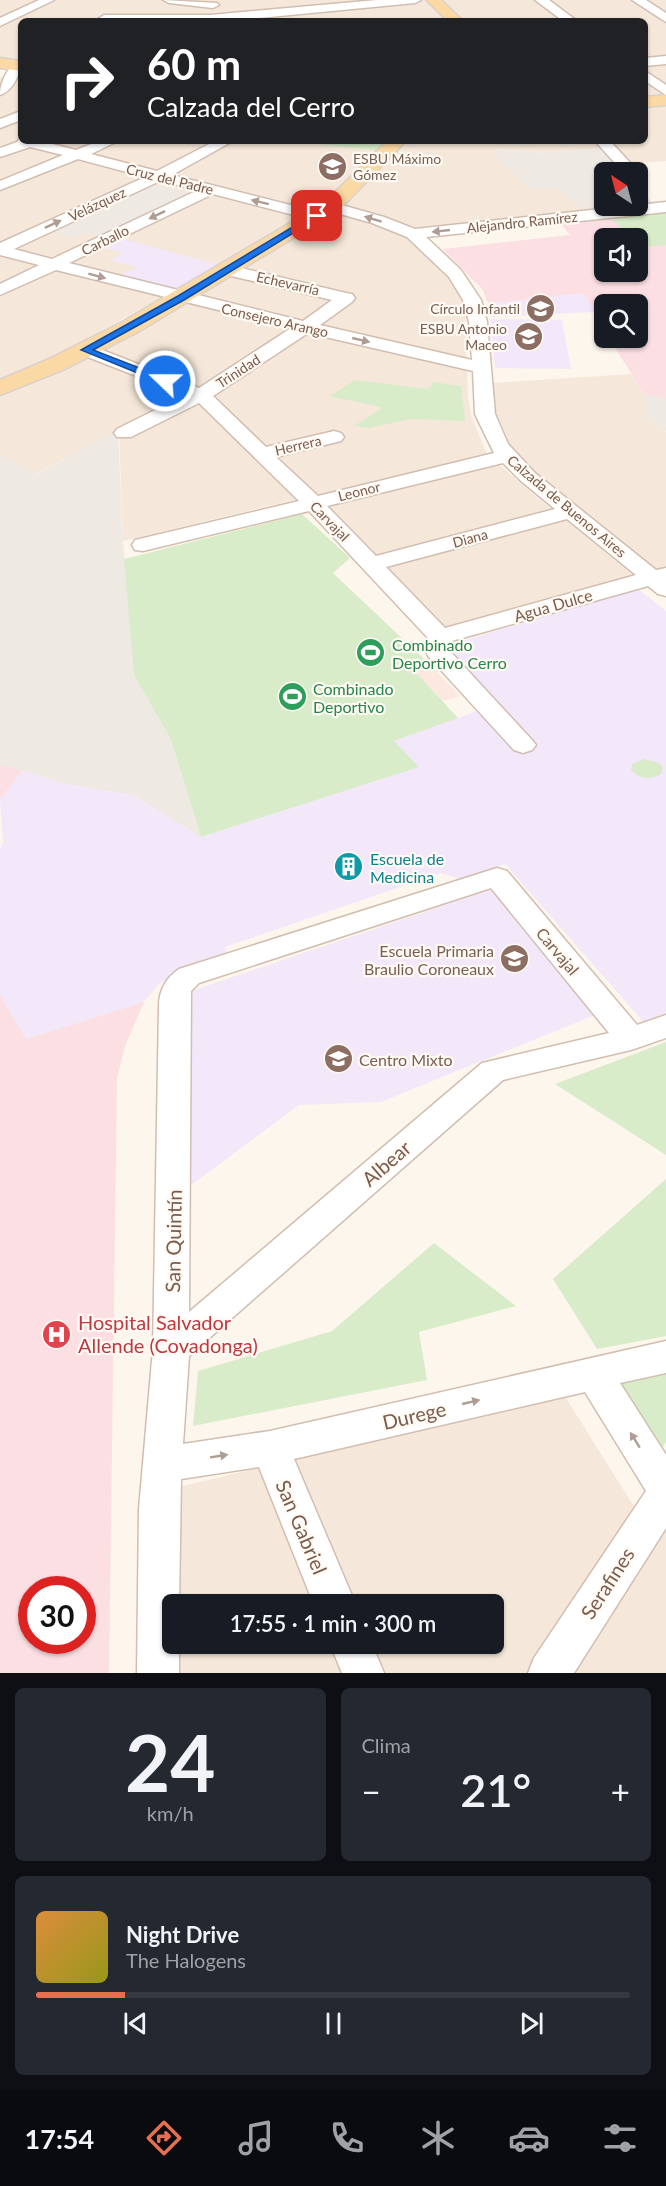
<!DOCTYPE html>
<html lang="es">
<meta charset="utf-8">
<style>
:root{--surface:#171b24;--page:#242831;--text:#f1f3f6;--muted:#9ea1a6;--line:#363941;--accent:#e76f51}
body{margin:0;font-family:Lato,sans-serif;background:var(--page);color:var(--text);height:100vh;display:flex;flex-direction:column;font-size:22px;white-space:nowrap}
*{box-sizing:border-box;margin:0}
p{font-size:20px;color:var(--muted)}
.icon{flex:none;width:33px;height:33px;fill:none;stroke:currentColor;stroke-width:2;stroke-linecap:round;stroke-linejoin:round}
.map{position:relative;height:1673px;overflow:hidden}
.details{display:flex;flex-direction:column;gap:15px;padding:15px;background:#0d0f14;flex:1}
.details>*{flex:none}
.top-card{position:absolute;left:18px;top:18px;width:630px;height:126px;border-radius:9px;box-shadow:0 2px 4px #0004;background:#202124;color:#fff;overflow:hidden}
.needle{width:39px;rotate:324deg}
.tools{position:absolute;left:594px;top:162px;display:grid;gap:12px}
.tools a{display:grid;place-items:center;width:54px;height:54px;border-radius:9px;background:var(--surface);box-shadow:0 2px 4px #0004;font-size:30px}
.speed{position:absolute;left:18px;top:1576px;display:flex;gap:12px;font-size:30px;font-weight:700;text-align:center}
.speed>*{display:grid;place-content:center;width:78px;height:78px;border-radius:50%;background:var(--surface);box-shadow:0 2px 4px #0004;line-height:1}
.speed .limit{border:9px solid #d22;background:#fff;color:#111}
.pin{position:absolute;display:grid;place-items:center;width:51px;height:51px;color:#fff;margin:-26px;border-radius:12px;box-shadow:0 3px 9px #0006}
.me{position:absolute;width:66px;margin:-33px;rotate:292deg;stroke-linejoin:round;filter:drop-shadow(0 0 4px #0008)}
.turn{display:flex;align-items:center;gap:21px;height:126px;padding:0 30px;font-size:27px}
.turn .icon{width:78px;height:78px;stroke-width:2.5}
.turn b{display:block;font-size:42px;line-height:51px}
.big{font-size:45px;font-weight:600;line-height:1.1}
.details .card{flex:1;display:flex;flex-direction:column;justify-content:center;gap:9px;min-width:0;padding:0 21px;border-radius:9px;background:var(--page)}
.details .dial{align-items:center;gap:0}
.dial b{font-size:78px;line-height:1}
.song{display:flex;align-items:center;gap:18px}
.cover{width:72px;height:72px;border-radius:9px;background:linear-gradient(135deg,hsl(30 70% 55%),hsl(60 70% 35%))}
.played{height:6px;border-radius:3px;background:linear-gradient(90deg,var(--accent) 15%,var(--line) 15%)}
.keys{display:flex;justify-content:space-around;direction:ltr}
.heat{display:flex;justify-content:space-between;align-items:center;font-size:33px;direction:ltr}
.details .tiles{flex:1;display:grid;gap:15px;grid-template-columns:1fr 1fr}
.card:last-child{grid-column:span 2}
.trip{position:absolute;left:162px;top:1594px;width:342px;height:60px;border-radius:9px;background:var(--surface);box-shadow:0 2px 4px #0004;font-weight:600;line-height:60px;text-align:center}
.menu{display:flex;height:96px;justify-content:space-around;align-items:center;background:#090b0e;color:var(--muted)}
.menu .icon{width:42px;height:42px}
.menu .selected{color:var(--accent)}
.menu b{font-size:27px;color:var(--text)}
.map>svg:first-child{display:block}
.residential{fill:#f5e8da;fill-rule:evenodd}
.commercial{fill:#fde8e0}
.industrial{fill:#efe9e4}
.education{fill:#f3e8fa}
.medical{fill:#fbdfe3;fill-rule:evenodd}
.green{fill:#d8ecc9}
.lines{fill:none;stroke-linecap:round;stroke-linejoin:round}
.minor-casing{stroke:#d1beb0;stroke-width:3}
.major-casing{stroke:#dad1cd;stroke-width:3}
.minor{fill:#fff;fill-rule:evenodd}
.major{fill:#fbd9a5;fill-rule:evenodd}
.oneway{fill:#af9d94}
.route{fill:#1a73e8;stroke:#114b97;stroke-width:1.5}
.labels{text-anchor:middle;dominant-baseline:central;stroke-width:4.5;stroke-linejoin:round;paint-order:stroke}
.far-education-label{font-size:14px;fill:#785e54;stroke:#fffaf3;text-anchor:end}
.far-street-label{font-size:14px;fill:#7a5c4d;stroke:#fffaf3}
.street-label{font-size:16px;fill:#7a5c4d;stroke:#fffaf3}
.leisure-label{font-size:16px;fill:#27864d;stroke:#fffaf3;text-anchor:start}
.culture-label{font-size:16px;fill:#0d838f;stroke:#fffaf3;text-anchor:start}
.education-label{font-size:16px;fill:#785e54;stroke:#fffaf3;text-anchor:end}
.near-street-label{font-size:20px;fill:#7a5c4d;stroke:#fffaf3}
.near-health-label{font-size:20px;fill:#be3a42;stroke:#fffaf3;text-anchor:start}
</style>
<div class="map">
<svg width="666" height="1673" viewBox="0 0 666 1673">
<rect width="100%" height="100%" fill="#fdf6ec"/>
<!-- residential -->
<g class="residential">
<polygon points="0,0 424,0 447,21 21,21 21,62 0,60"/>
<polygon points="440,0 666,0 666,97 645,99 645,21 463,21"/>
<polygon points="0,77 21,79 21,141 310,141 309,143 380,151 324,202 171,292 54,357 0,379"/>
<polygon points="666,104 666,161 626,164 610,148 546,153 496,149 556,187 585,212 421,229 374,213 342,205 408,141 645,141 645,105"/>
<polygon points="334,210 366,219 407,236 452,282 465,307 468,397 471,415 486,452 527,489 633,575 449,631 310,496 123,541 119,430 36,474 0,454 0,394"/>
<polygon points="631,374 644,394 649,419 666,432 666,578 576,508 522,462 507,445 494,414 491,383"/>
<path d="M564 1395 655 1540 666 1523V1673H143L145 1495ZM172 1605H494V1644H172Z"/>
</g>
<!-- commercial -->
<polygon class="commercial" points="426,661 460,696 443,701 409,666"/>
<!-- industrial -->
<g class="industrial">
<polygon points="605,148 626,172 604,172 604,206 638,206 638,186 654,205 585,212 556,187 532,190 493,155 496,149 546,153"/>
<polygon points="151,184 193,194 103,237 87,232 74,238 47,231"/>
<polygon points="644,394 666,398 666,432 649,419"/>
<polygon points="118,430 123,541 134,675 171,740 201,837 132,795 66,784 22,771 0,769 0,454 37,474"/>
</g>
<!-- education -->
<g class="education">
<polygon points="119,238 219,265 171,292 116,277 138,267 111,260 123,253 101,247"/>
<polygon points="584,292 595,312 490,317 488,303"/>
<polygon points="490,319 562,320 571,369 495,368"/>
<polygon points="637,588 666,611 666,1019 647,1026 505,864 463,880 441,873 225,947 229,957 166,980 158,985 144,1002 26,1039 0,995 0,849 3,843 0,800 22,771 66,784 132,795 201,837 418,767 394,741 496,704 443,647"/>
<polygon points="495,888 595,1015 381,1102 299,1105 186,1189 188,992"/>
</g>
<!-- medical -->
<g class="medical">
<path d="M666 208V399L644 394 609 338H638V304H604V329L584 293 488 303 483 290 443 249 570 235 561 224 565 223 562 219ZM604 238H638V272H604Z"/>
<polygon points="0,764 22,771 0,800"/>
<path d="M0 995 26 1039 144 1002 125 1046 117 1078 109 1673H0ZM32 1590H82V1641H32Z"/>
</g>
<!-- green -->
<g class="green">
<polygon points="310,141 387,141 380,151 308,143"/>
<polygon points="666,212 666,245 638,248 638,238 612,238 630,236 611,218"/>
<path d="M355 380 429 389 433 382 461 386 465 421 411 419 369 428 354 426 382 408C364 402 348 401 330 396Z"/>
<polygon points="302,514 350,558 333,573 426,661 410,666 458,718 394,741 419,767 201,837 171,740 134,675 124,559"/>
<path d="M644 759 659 763 663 768 661 774C651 780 639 779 631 770L632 764Z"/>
<polygon points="666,1042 666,1155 555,1084"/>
<polygon points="666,1179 666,1336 597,1349 553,1279"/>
<polygon points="434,1243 516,1306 419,1332 427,1380 193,1426 198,1371 332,1331"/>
<polygon points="666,1374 666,1442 655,1461 610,1384"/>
</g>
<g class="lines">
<defs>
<g id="minor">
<polygon points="39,0 54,0 0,26 0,18"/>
<polygon points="163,0 217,3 219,5 213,8 169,3"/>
<polygon points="377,0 421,0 415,3 227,21 99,21 98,19 104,15 210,15"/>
<polygon points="535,0 549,0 577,21 563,21"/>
<polygon points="632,0 646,0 666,13 666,22"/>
<polygon points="666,56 666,64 645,66 645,58"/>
<path d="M21 60C21 73 13 91 0 95 0 82 8 65 21 60Z"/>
<polygon points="645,71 666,85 666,95 645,81"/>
<polygon points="21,111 21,120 0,128 0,119"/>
<path d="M21 137V141H40L76 150 99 141H118L91 154 157 171 215 141H233L172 175 322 213 325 216 317 221 213 194 69 263 303 321 332 300 223 274 221 270 229 265 346 293 352 294 355 298 352 302 320 325 472 360 469 322 463 300 449 277 407 237 372 223 326 210 323 207 326 204 331 202 384 217 415 229 666 202V212L426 237 461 270 481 300 487 322 495 414 508 444 535 473 656 570 666 568V596L658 594 648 586 448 642V649L532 740 536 745 532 750 523 753 514 750 428 656 423 644 428 638 309 511 143 551 135 550 132 545 135 540 299 501 199 403 131 437H117L114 433 117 429 185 395 80 354 77 350 80 346H92L199 388 291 328 56 270 0 295V284L39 265 0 255V243L145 177 78 159 0 190V181L63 155 30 147 0 157V148L17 142ZM160 181 198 190 52 259 14 249ZM308 333 473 371 475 414 494 453 318 496 276 457 341 441 344 437 341 433 334 431 266 447 213 396ZM503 463 521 481 555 509 376 556 327 506ZM567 519 636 575 445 628 386 567Z"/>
<polygon points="595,141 610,141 636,169 638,172 638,173 623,172"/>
<path d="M497 868 507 871 637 1025 666 1015V1038L631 1050 503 1080 189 1356 183 1444 270 1431 666 1341V1373L620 1383 666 1455V1528L574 1673H528L534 1658 646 1491 585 1392 294 1459 356 1605H314L259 1467 181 1479 179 1605H172V1644H179V1673H137L139 1509 153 1349 159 1006C159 990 166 978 179 969ZM491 888 609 1033 482 1063 189 1312 191 991 199 983Z"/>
<polygon points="330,1644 372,1644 384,1673 342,1673"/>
</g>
<g id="major">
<polygon points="426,0 441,0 463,21 448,21"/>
<polygon points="0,58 21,61 21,71 0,68"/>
<polygon points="666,95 666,105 645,107 645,97"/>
<polygon points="387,141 406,141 338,211 138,332 65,369 0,395 0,380 49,359 122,322 324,203"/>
</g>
</defs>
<!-- minor casing -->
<use href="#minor" class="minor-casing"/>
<!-- major casing -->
<use href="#major" class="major-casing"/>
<!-- minor -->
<use href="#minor" class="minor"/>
<!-- major -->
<use href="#major" class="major"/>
</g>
<!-- one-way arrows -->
<defs><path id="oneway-solid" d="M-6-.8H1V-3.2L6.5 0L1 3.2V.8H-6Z" transform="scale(1.5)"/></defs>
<g class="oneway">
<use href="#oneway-solid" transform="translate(260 202) rotate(-166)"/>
<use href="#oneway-solid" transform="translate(157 215) rotate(154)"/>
<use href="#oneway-solid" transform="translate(373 219) rotate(-163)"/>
<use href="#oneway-solid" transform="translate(53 224) rotate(-25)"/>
<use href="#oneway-solid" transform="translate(441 231) rotate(174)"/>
<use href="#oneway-solid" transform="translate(97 276) rotate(15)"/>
<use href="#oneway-solid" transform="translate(361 340) rotate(13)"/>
<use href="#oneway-solid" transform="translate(471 1402) rotate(-13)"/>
<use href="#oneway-solid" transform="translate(635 1440) rotate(-122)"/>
<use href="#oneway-solid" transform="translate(219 1456) rotate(-9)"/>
</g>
<!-- route -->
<polygon class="route" points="314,214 321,216 184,300 93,350 168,379 168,383 162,383 81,350 178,296"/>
<!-- icons -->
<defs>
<symbol id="school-disc" viewBox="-11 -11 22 22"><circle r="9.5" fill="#8d6e63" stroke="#fffaf3"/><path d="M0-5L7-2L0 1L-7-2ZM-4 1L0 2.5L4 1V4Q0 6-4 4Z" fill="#fff"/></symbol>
<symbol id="stadium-disc" viewBox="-11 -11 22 22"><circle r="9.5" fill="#2e9e5b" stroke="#fffaf3"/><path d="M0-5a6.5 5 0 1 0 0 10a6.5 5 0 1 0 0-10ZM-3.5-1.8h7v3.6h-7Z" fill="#fff"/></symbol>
<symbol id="building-disc" viewBox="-11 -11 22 22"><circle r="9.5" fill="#0f9aa8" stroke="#fffaf3"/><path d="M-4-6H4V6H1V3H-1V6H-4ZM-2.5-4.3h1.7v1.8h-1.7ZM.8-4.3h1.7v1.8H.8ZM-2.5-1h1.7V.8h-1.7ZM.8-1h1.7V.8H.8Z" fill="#fff"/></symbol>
<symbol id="hospital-disc" viewBox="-11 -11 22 22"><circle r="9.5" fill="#e0444e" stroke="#fffaf3"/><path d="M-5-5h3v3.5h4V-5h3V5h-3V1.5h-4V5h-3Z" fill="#fff"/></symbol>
</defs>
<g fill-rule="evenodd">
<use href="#school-disc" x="316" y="150" width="33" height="33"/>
<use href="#school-disc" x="524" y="292" width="33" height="33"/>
<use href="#school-disc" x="512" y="320" width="33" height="33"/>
<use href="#stadium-disc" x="354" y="636" width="33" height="33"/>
<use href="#stadium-disc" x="276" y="680" width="33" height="33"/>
<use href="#building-disc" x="332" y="850" width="33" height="33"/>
<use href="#school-disc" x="498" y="942" width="33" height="33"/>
<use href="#school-disc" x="322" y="1042" width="33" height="33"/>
<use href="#hospital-disc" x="40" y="1318" width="33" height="33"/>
</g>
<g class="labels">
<!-- far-education labels -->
<g class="far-education-label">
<text x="353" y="158" text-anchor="start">ESBU Máximo<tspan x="353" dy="16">Gómez</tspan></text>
<text x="520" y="308">Círculo Infantil</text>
<text x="507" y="328">ESBU Antonio<tspan x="507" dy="16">Maceo</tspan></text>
</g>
<!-- far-street labels -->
<g class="far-street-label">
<text transform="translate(170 179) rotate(14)">Cruz del Padre</text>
<text transform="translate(97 204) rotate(-25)">Velázquez</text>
<text transform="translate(522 222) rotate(-6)">Alejandro Ramírez</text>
<text transform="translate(105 240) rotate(-26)">Carballo</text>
<text transform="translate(288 283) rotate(13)">Echevarría</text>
<text transform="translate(275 320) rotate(13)">Consejero Arango</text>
<text transform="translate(238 371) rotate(-33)">Trinidad</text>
<text transform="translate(298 445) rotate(-13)">Herrera</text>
<text transform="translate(359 491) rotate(-14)">Leonor</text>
<text transform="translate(567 506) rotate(40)">Calzada de Buenos Aires</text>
<text transform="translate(330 521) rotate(46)">Carvajal</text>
<text transform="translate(470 538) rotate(-15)">Diana</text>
</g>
<!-- street labels -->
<g class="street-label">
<text transform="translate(553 605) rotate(-16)">Agua Dulce</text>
<text transform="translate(558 951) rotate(50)">Carvajal</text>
</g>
<!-- leisure labels -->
<g class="leisure-label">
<text x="392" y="644">Combinado<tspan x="392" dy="18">Deportivo Cerro</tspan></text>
<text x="313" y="688">Combinado<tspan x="313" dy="18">Deportivo</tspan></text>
</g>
<!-- culture labels -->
<g class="culture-label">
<text x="370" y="858">Escuela de<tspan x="370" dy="18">Medicina</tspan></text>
</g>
<!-- education labels -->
<g class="education-label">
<text x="494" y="950">Escuela Primaria<tspan x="494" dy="18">Braulio Coroneaux</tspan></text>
<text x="359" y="1059" text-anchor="start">Centro Mixto</text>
</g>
<!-- near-street labels -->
<g class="near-street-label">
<text transform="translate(386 1163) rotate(-41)">Albear</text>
<text transform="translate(173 1241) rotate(-89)">San Quintín</text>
<text transform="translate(414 1415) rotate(-13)">Durege</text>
<text transform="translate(302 1527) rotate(67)">San Gabriel</text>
<text transform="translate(607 1583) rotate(-57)">Serafines</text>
</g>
<!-- near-health labels -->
<g class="near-health-label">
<text x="78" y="1322">Hospital Salvador<tspan x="78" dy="23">Allende (Covadonga)</tspan></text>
</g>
</g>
</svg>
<div class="tools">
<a><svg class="needle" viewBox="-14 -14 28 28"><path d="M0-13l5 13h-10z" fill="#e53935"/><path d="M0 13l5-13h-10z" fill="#9ea1a6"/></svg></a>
<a><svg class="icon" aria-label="sound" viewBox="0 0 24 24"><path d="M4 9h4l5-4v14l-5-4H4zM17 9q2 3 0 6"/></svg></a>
<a><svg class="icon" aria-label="search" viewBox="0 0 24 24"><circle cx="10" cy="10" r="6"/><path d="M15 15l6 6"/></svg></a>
</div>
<div class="speed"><div class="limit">30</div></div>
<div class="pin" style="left:317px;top:216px;background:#d93025"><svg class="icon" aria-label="arrive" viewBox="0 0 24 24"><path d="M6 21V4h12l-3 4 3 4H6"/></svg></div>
<svg class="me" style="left:165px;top:381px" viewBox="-20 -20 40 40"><circle r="17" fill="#1a73e8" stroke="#fff" stroke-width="3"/><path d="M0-11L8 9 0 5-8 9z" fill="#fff"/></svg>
<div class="trip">17:55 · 1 min · 300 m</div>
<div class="top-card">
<div class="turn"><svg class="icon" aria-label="right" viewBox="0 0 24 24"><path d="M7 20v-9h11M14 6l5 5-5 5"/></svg><div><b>60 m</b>Calzada del Cerro</div></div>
</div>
</div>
<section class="details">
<div class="tiles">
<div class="card dial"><b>24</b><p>km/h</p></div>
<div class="card"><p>Clima</p>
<div class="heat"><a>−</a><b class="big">21°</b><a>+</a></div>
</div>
<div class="card">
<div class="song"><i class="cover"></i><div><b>Night Drive</b><p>The Halogens</p></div></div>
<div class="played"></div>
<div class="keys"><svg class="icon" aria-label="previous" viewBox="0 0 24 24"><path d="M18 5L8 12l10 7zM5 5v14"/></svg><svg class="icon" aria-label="pause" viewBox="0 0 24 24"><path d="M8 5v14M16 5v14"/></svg><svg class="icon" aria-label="next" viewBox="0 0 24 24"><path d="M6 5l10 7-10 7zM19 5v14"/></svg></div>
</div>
</div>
</section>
<nav class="menu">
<b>17:54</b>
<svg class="icon selected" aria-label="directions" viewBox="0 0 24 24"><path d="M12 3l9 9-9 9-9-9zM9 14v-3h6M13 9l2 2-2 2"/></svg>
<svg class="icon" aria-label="music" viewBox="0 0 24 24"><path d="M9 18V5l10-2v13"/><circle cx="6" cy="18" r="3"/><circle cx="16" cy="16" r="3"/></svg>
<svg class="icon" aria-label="phone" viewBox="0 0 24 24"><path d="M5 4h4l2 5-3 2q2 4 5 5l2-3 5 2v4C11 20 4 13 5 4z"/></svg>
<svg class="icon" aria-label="climate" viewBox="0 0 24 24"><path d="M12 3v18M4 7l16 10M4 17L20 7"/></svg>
<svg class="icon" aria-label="car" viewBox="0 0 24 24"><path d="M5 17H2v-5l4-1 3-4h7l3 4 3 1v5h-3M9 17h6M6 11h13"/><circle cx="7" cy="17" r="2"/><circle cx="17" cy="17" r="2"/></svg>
<svg class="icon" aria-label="filters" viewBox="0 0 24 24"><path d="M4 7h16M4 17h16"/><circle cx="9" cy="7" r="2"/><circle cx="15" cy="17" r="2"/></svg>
</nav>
